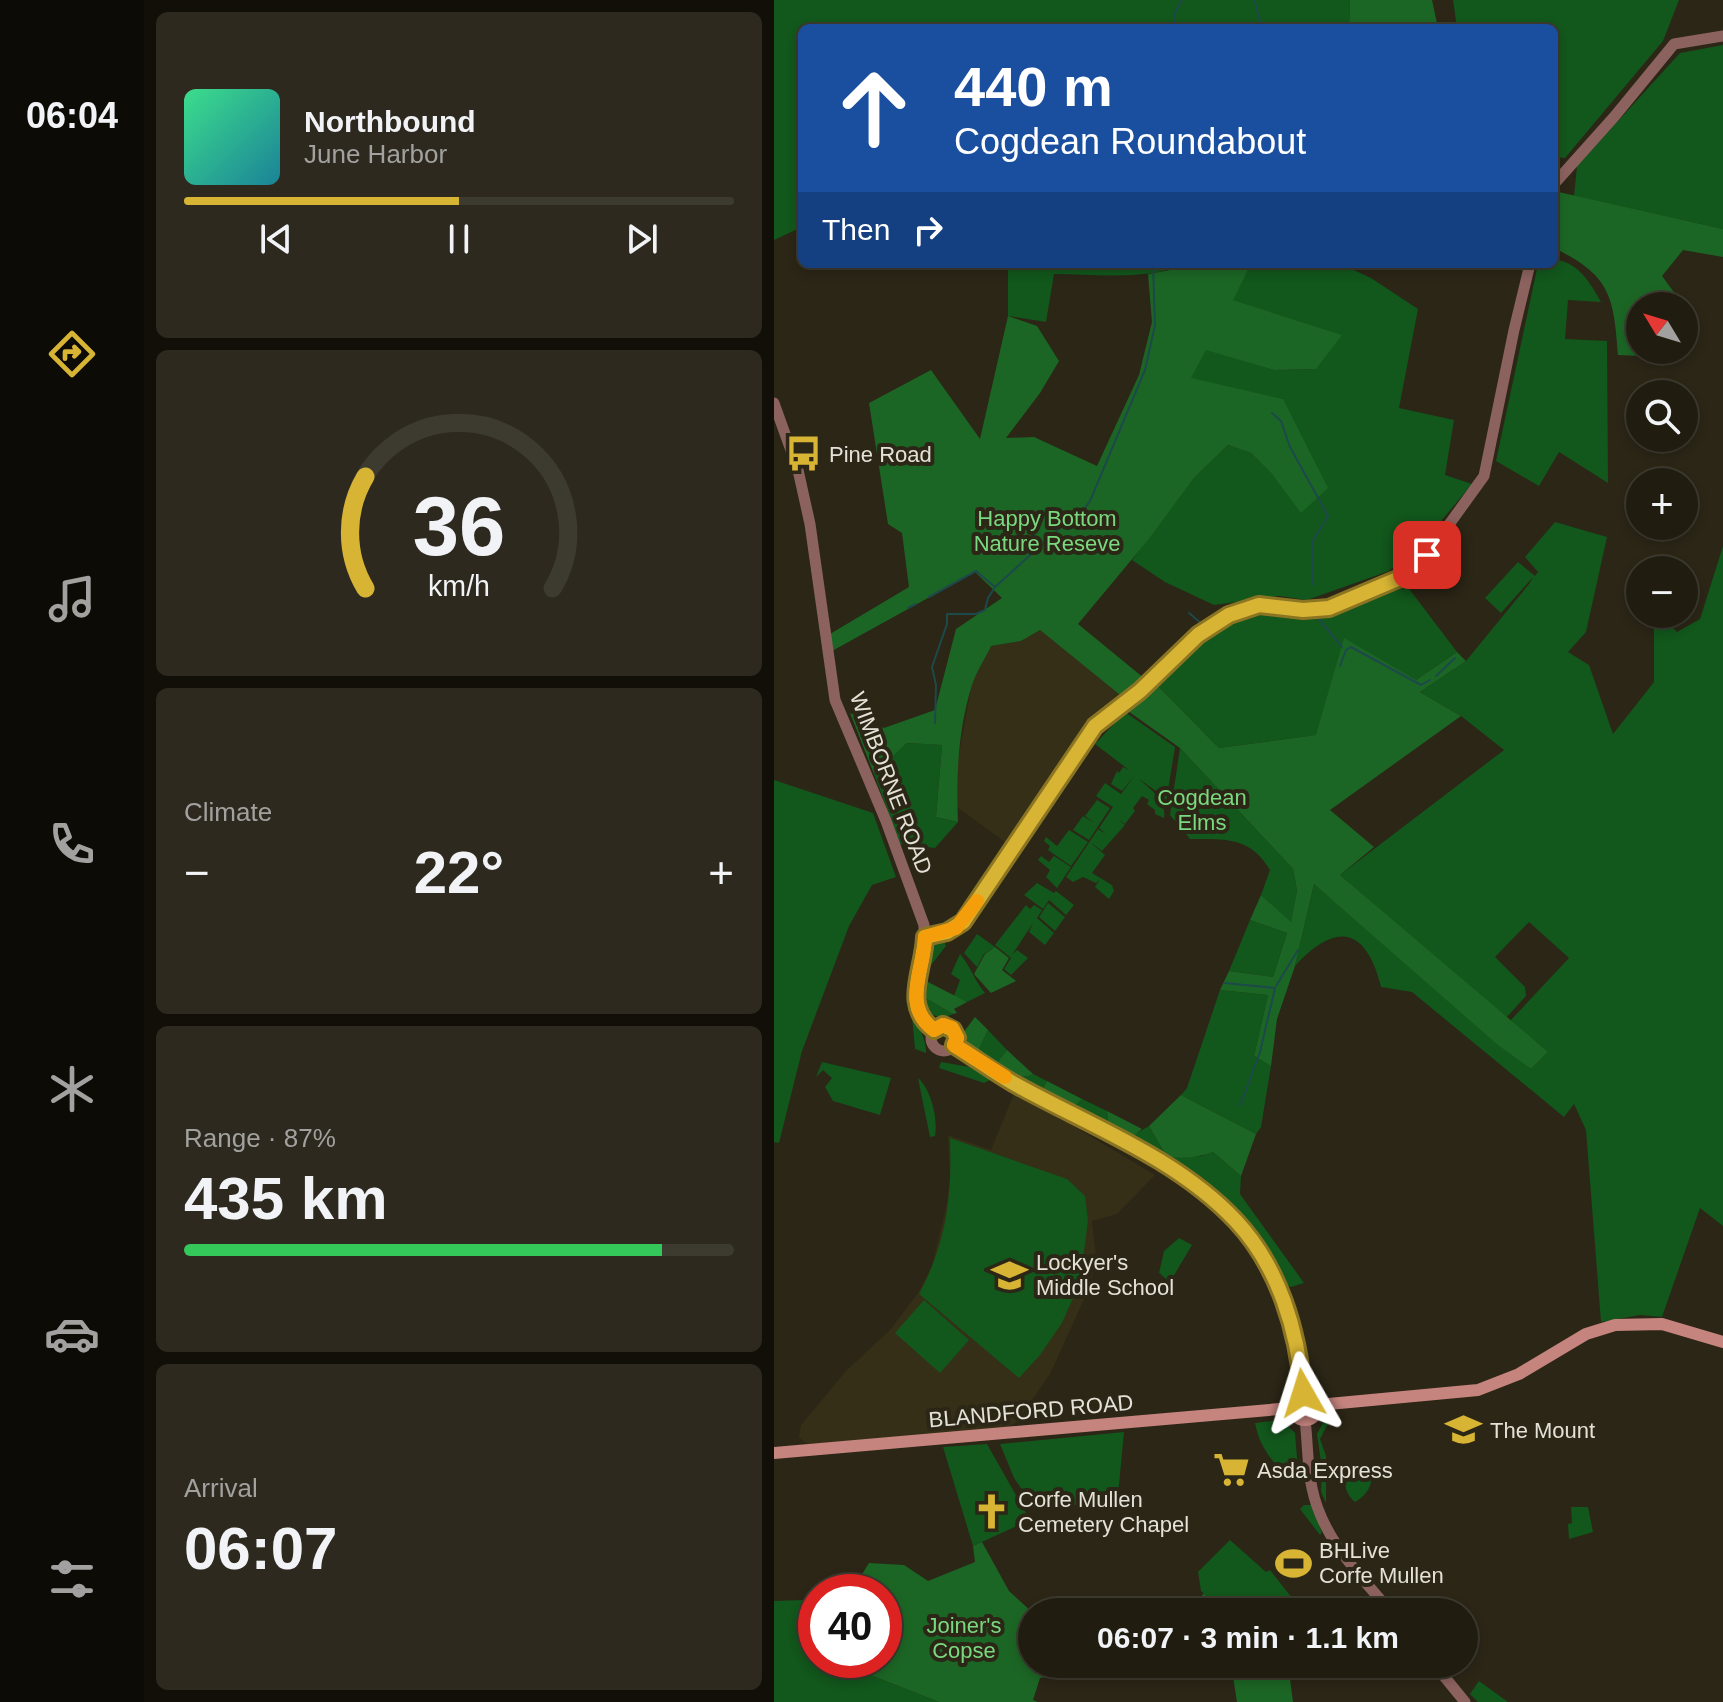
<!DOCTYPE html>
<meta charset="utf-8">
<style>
:root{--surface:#201c10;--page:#2d291e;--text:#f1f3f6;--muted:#a2a19f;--line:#3d3a30;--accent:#d7b434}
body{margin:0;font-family:Helvetica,sans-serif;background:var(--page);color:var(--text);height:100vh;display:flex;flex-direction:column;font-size:30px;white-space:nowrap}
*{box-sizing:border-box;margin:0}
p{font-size:26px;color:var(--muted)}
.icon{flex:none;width:44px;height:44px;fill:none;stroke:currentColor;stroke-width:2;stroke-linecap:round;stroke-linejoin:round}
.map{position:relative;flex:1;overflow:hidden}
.drawer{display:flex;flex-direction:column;gap:12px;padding:12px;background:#120f09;width:630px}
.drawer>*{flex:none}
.hud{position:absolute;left:24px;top:24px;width:760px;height:244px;border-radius:12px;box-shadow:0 4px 12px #0003,0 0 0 2px var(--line);background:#1a4fa0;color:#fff;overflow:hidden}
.needle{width:52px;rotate:308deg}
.fabs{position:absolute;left:852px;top:292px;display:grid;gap:16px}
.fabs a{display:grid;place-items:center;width:72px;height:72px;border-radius:50%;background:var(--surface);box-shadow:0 4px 12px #0003,0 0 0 2px var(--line);font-size:40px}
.speed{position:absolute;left:24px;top:1574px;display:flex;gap:16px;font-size:40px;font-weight:700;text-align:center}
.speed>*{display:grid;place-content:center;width:104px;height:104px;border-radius:50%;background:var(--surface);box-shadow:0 4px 12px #0003,0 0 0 2px var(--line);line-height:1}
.speed .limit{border:12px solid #d22;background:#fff;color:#111}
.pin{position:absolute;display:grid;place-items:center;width:68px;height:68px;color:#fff;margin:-34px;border-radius:16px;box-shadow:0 4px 12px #0006}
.me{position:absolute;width:88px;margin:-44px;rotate:354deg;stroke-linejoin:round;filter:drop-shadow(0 0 6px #0008)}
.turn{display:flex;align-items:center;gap:28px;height:168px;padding:0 24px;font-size:36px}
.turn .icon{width:104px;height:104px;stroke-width:2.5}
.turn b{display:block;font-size:56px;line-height:68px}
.then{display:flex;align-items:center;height:76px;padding:0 24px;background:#0003;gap:16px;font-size:30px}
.big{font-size:60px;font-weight:800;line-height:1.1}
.drawer .card{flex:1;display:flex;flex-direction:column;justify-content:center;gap:12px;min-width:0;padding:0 28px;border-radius:12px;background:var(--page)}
.drawer .dial{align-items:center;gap:0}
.dial svg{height:208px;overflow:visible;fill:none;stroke:var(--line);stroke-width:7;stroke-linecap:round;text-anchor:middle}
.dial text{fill:var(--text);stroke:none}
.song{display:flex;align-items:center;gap:24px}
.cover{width:96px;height:96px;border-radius:12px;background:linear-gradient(135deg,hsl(150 70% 55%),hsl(190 70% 35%))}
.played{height:8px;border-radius:4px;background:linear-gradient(90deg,var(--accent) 50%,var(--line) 50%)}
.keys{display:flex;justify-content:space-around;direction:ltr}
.heat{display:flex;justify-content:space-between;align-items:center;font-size:44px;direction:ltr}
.charge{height:12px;border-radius:6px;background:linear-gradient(90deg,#34c759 87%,var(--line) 0)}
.trip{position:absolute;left:244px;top:1598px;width:460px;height:80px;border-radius:40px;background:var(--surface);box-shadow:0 4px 12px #0003,0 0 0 2px var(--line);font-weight:800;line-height:80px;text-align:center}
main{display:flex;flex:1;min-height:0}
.dock{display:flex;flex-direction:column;width:144px;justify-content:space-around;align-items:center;background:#0d0b06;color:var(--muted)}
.dock .icon{width:56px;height:56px}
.dock .on{color:var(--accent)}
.dock b{font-size:36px;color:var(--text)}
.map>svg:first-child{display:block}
.built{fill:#352f17}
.green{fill:#12571c}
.forest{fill:#1c6625}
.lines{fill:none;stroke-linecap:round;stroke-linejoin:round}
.stream{stroke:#1d494a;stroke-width:2}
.tertiary{stroke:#8c625f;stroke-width:11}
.secondary{stroke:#c6847e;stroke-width:12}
.route-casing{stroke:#8c7522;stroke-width:20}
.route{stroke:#d7b434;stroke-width:14}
.slow{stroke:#f59e0b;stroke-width:14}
.labels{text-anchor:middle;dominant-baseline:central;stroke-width:8;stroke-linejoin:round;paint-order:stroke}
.poi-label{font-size:22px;fill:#e4e1d7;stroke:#2b2616;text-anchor:start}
.park-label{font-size:22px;fill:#7ad980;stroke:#2b2616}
.street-label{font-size:22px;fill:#e4e1d7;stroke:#2b2616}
</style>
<main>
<nav class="dock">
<b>06:04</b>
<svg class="icon on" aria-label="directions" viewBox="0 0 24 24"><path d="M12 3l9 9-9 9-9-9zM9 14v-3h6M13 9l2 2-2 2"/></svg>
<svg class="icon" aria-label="music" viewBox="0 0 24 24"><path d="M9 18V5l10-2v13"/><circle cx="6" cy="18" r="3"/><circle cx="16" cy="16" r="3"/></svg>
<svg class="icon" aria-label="phone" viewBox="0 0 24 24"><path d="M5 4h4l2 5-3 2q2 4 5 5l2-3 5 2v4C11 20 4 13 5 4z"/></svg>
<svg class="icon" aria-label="climate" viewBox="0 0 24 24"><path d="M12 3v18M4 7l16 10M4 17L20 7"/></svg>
<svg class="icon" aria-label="car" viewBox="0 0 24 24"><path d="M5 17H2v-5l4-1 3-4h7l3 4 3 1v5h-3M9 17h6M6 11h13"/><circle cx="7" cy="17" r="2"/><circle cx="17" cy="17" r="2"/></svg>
<svg class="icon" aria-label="filters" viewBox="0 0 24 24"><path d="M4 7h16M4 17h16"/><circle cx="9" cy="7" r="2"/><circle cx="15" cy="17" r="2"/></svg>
</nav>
<section class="drawer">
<div class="card">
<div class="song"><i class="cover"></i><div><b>Northbound</b><p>June Harbor</p></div></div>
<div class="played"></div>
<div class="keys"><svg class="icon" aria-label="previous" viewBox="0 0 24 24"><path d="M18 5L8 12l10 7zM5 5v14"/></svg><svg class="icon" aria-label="pause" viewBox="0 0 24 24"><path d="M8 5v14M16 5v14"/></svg><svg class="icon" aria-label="next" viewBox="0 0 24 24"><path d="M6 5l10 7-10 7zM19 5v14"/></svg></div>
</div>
<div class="card dial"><svg viewBox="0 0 100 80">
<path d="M14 69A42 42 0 1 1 86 69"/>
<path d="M14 69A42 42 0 0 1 14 26" stroke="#d7b434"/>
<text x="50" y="56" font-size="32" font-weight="700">36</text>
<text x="50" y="72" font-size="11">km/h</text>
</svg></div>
<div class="card"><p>Climate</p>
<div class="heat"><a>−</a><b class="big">22°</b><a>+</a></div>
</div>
<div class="card"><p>Range · 87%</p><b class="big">435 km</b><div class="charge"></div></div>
<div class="card"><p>Arrival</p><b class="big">06:07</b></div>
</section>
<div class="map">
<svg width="949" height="1702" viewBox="0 0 949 1702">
<rect width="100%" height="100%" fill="#2b2616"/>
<!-- built -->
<g class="built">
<polygon points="266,630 351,699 318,724 300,746 235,845 183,807 182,770 198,682 217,646 247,641"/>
<polygon points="241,1091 381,1175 343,1214 318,1221 322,1257 317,1284 276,1374 243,1422 230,1429 36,1444 30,1442 25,1437 27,1425 72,1371 116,1330 144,1293 158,1266 173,1203 176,1176 174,1135 217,1150"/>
</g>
<!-- green -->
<g class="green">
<polygon points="0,0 576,0 575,28 28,28 28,227 0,240"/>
<polygon points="679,0 905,0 889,41 791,158 780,157 780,28 683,28"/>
<polygon points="949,45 949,229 800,196 803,166 906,53"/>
<path d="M780 259C805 263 816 282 827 302L794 300 791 339 833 341 834 483 785 452 765 486 722 461 764 264H780Z"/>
<path d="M234 264H410C371 281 322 274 280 274L272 322 234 316Z"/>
<polygon points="477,264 567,264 597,278 644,309 625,408 680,420 671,475 698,484 652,539 615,571 533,600 505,596 440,605 391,582 358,560 420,478 454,445 477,453 498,474 509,399 416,379 432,349 500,370 541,369 567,335 458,300"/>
<path d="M781 522 833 537 812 632 794 652 815 665 839 734 880 682V614L888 616 903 632 926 619 949 546V1226L926 1208 888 1317 866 1315 827 1322 812 1130 800 1104 790 1117 638 992 607 987C592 926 561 922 521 966L540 884 757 1069 774 1052 736 1021 795 958 755 922 721 957 751 987 752 996 732 1018 566 875 730 750 687 716 646 692 692 661 755 584 759 577 727 613 711 598 744 562 761 576 764 572 751 557Z"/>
<polygon points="633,586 683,652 642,680 543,735 445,748 383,685 419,650 473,614 499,613 548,616"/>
<path d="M351 712 401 747 391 809 385 793 365 779C377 790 393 800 390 818L381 814V810L373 804 375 800 368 796 359 808 361 811 351 824 344 819 351 825 328 851 316 842 331 855 318 873 338 885 340 891 335 899 321 887 326 879 322 883 309 877 299 882 292 877 324 829 332 834 325 828 339 807 322 796 331 783 347 794 361 775 348 791 337 784 343 771 345 773 349 767 355 770 321 744Z"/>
<polygon points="133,743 168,745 162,817 184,822 161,848 126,844 100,774"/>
<path d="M406 748 519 869 523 890 517 923 487 895 496 870C476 836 450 839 416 839L396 815Z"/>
<polygon points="0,780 99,813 122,877 98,885 75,926 28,1051 5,1143 0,1142"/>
<polygon points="323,800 336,808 315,840 299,830 309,816 320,823 311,816"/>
<polygon points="295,830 314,842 297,866 274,850 276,846 270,841 272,837 283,846"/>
<polygon points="267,856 275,862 280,856 297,867 283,888 272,877 276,870 264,860"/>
<polygon points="263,883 280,893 282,891 300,905 292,915 275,900 269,909 250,895"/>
<polygon points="274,903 291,917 281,931 265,917"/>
<polygon points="252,905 256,909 260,905 268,910 263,918 280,933 271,945 255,932 259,923 238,955 243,950 254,958 237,975 230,969 237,958 221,945"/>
<polygon points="476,920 513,933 499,977 455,971"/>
<polygon points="203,934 221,947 210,954 203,967 190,953"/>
<polygon points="168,936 172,946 150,974 158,946"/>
<path d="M186 954C197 967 200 980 211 993L193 1002 180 996 186 980 177 974Z"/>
<polygon points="446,990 494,995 480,1056 497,1066 487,1127 482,1134 407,1095 413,1088"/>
<path d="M148 996 179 1014C168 1019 158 1017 150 1008Z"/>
<path d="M137 1006C140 1022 153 1037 152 1053L141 1049Z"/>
<path d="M214 1030 233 1050 225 1063C236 1070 246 1082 259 1074L273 1081 268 1090 299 1106 308 1099 333 1111 334 1123 363 1133 375 1126 393 1157 428 1156 439 1152 467 1176 466 1194 530 1283 517 1287 508 1283 479 1233 449 1201 429 1185 334 1126 242 1080 243 1078 204 1051Z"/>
<polygon points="48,1062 117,1078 106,1115 59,1101 51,1087 58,1078 49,1070 42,1077"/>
<polygon points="167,1062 207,1069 218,1079 210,1083 165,1068"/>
<path d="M144 1078C157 1089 164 1119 161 1136L156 1137Z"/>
<path d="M176 1138 293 1179 311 1196 314 1221 306 1282 288 1323 266 1355 245 1378 145 1294C173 1241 178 1196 176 1138Z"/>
<polygon points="405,1238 418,1245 396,1282 385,1273 390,1251"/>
<polygon points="150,1300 195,1340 166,1373 121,1333"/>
<polygon points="558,1416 546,1439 552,1456 552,1503 547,1492 548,1469 543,1434 551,1419"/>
<path d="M508 1420 521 1433 524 1470 508 1472C494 1456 485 1444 481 1423Z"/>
<polygon points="350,1432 343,1506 258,1504 240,1478 226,1444"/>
<polygon points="213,1444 256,1520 199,1546 169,1447"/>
<path d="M585 1463 594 1467C602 1481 594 1495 581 1502 571 1494 567 1478 575 1467Z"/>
<polygon points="530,1505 537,1505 548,1532 546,1535 526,1509"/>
<polygon points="797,1507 814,1507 819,1532 795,1539 794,1524 798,1523"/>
<polygon points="456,1540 492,1572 496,1570 529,1612 450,1612 427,1591 424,1572"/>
<polygon points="30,1600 32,1624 42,1626 42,1660 77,1660 99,1676 165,1702 0,1702 0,1601"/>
<polygon points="705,1681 734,1702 704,1702 696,1694"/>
</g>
<!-- forest -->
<g class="forest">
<polygon points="576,0 658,0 664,28 647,28 643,24 633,28 575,28"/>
<path d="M780 191 949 229V257L909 250 888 276 910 306H866V350H897L893 357 844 355C840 296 836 275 780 248Z"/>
<path d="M410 264H477L459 300 568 335 542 369 500 370 432 350 417 378 509 399 554 488 527 513 498 474 477 453 454 445 420 478 374 540 304 624 371 679 351 699 266 630 247 641 217 646C211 659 202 672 198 685 184 730 182 776 184 822L162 817 168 745 133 743 100 774 76 713 110 728 161 710 182 629 228 598 201 572 58 651 56 634 135 587 128 533 114 524 95 403 157 370 206 439 234 316 263 326 285 361 266 393 232 438 260 437 323 466 365 375 378 322 374 274 396 270Z"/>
<polygon points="570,638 642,680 683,652 692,661 646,692 687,716 556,810 600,847 566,875 774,1052 757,1069 724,1045 540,884 521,966 503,1019 497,1066 480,1056 494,995 446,990 455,971 499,977 513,933 476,920 487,895 517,922 523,890 519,869 406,748 354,711 382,684 445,748 542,735"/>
<polygon points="221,947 235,958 228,970 242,981 217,993 200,974 211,954"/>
<polygon points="152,981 193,1002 180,1009 183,1013 179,1014 148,996"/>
<polygon points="201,1017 214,1030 204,1051 193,1042 189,1033"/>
<path d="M233 1050 259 1074C246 1082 235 1070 224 1062Z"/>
<polygon points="273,1081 308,1099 300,1106 268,1090"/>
<path d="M407 1095 482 1134 467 1176 439 1152C424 1158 409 1158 393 1157L375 1126Z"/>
<polygon points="333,1111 368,1129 357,1138 334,1123"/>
<polygon points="208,1542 235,1591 258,1612 258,1664 282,1664 278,1676 266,1678 259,1700 264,1702 165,1702 99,1676 77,1660 110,1660 110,1592 77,1592 95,1563 130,1565 154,1581 201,1562 199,1546"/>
<polygon points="430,1593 430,1594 450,1612 417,1612"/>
<polygon points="457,1664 514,1664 519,1702 463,1702"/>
</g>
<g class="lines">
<!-- stream -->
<g class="stream">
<polyline points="480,0 488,28"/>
<polyline points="399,28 401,12 408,0"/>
<polyline points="498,413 507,421 516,447 554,516 538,542 539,585"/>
<polyline points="155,597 202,571 221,587"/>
<polyline points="134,608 142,604"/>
<polyline points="415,613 428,624"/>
<polyline points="544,618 568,647"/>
<polyline points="566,666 572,650 577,647 647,685 656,680"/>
<polyline points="662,676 681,658"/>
<polyline points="161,723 162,685 158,667 173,624 173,614 202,614 211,610 214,598 221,587 286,528 307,513 316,501 371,370 381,325 379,264"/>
<polyline points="451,983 501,988 486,1052 466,1106"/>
<polyline points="502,986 524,950"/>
</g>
<!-- tertiary -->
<g class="tertiary">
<polyline points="780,184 840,117 900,44 949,36"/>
<polyline points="0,403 24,470 36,524 61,700 112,821 150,925 150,955 141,1001 148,1019 160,1030"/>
<polyline points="151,937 173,932 189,922 321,726 366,691 424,635 455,615 485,605 529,610 555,608 633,575 653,555 710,476 740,330 756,264"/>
<circle cx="170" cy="1038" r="13"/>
<path d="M180 1045C331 1154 513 1167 529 1393"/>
<path d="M531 1420C534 1443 533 1466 538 1488 548 1538 585 1574 617 1612"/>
<polyline points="660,1664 691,1702"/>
</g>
<!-- secondary -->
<g class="secondary">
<circle cx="531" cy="1407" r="13"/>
<polyline points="544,1405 704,1390 745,1374 812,1334 841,1325 888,1324 949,1342"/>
<polyline points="0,1453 517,1408"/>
</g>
</g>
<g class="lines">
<defs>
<path id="route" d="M529 1393C524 1331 505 1267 462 1221 402 1157 314 1125 239 1083 222 1073 205 1061 188 1050L180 1045 183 1038 179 1030 169 1025 160 1030C127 1005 150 971 151 937L173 932 189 922 321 726 366 691 424 635 455 615 485 605 529 610 555 608 633 575 653 555"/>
</defs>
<!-- route casing -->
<use href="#route" class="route-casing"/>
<!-- route -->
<use href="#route" class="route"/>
<!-- slow -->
<path class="slow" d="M203 901 182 928 151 937C150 971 127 1005 160 1030L169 1025 178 1028 183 1038 180 1045 231 1077"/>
</g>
<!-- icons -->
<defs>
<symbol id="bus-bare" viewBox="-9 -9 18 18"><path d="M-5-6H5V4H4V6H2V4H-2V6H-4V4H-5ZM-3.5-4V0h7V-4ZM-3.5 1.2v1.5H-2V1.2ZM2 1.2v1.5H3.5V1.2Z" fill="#d7b434" stroke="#2b2616" stroke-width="2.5" paint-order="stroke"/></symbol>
<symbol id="school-bare" viewBox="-9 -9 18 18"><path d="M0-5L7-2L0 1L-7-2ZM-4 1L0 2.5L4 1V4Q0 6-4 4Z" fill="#d7b434" stroke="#2b2616" stroke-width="2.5" paint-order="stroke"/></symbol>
<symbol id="supermarket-bare" viewBox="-9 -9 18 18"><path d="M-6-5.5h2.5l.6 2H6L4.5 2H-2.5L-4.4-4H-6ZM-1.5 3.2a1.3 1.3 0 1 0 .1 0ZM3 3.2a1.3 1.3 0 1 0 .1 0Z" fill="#d7b434" stroke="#2b2616" stroke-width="2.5" paint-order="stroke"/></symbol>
<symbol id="church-bare" viewBox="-9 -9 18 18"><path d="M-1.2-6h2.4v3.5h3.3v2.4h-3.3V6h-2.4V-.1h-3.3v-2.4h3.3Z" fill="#d7b434" stroke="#2b2616" stroke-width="2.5" paint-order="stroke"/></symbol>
<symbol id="stadium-bare" viewBox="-9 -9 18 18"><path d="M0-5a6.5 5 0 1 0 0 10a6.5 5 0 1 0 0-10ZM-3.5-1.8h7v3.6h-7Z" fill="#d7b434" stroke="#2b2616" stroke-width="2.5" paint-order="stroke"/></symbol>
</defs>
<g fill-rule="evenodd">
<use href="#bus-bare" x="4" y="428" width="51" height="51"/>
<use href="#school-bare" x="210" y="1250" width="51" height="51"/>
<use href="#school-bare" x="664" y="1404" width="51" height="51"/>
<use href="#supermarket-bare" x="432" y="1444" width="51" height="51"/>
<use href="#church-bare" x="192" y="1486" width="51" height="51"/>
<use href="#stadium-bare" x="494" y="1538" width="51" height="51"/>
</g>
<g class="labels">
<!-- poi labels -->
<g class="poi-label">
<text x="55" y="454">Pine Road</text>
<text x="262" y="1262">Lockyer's<tspan x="262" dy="25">Middle School</tspan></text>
<text x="716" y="1430">The Mount</text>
<text x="483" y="1470">Asda Express</text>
<text x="244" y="1499">Corfe Mullen<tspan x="244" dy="25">Cemetery Chapel</tspan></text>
<text x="545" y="1550">BHLive<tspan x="545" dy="25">Corfe Mullen</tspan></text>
</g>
<!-- park labels -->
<g class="park-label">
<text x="273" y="518">Happy Bottom<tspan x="273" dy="25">Nature Reseve</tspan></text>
<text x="428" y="797">Cogdean<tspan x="428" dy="25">Elms</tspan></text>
<text x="190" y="1625">Joiner's<tspan x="190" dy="25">Copse</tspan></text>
</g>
<!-- street labels -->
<g class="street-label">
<text transform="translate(117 783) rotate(69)">WIMBORNE ROAD</text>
<text transform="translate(257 1411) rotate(-5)">BLANDFORD ROAD</text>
</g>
</g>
</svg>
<div class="fabs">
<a><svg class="needle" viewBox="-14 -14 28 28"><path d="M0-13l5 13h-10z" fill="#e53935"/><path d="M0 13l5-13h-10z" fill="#a2a19f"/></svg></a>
<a><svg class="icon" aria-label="search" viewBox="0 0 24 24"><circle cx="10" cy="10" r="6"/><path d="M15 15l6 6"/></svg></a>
<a>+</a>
<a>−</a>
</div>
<div class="speed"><div class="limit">40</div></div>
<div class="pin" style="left:653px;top:555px;background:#d93025"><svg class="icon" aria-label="arrive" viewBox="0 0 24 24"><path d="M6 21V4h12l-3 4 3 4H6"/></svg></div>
<svg class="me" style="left:529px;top:1393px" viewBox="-20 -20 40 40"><path d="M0-17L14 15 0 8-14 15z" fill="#d7b434" stroke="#fff" stroke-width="4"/></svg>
<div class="trip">06:07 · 3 min · 1.1 km</div>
<div class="hud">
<div class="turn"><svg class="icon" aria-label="ahead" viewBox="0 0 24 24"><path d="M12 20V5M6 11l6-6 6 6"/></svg><div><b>440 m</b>Cogdean Roundabout</div></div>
<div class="then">Then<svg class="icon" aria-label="right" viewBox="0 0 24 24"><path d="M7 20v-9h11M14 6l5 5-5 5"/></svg></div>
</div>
</div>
</main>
